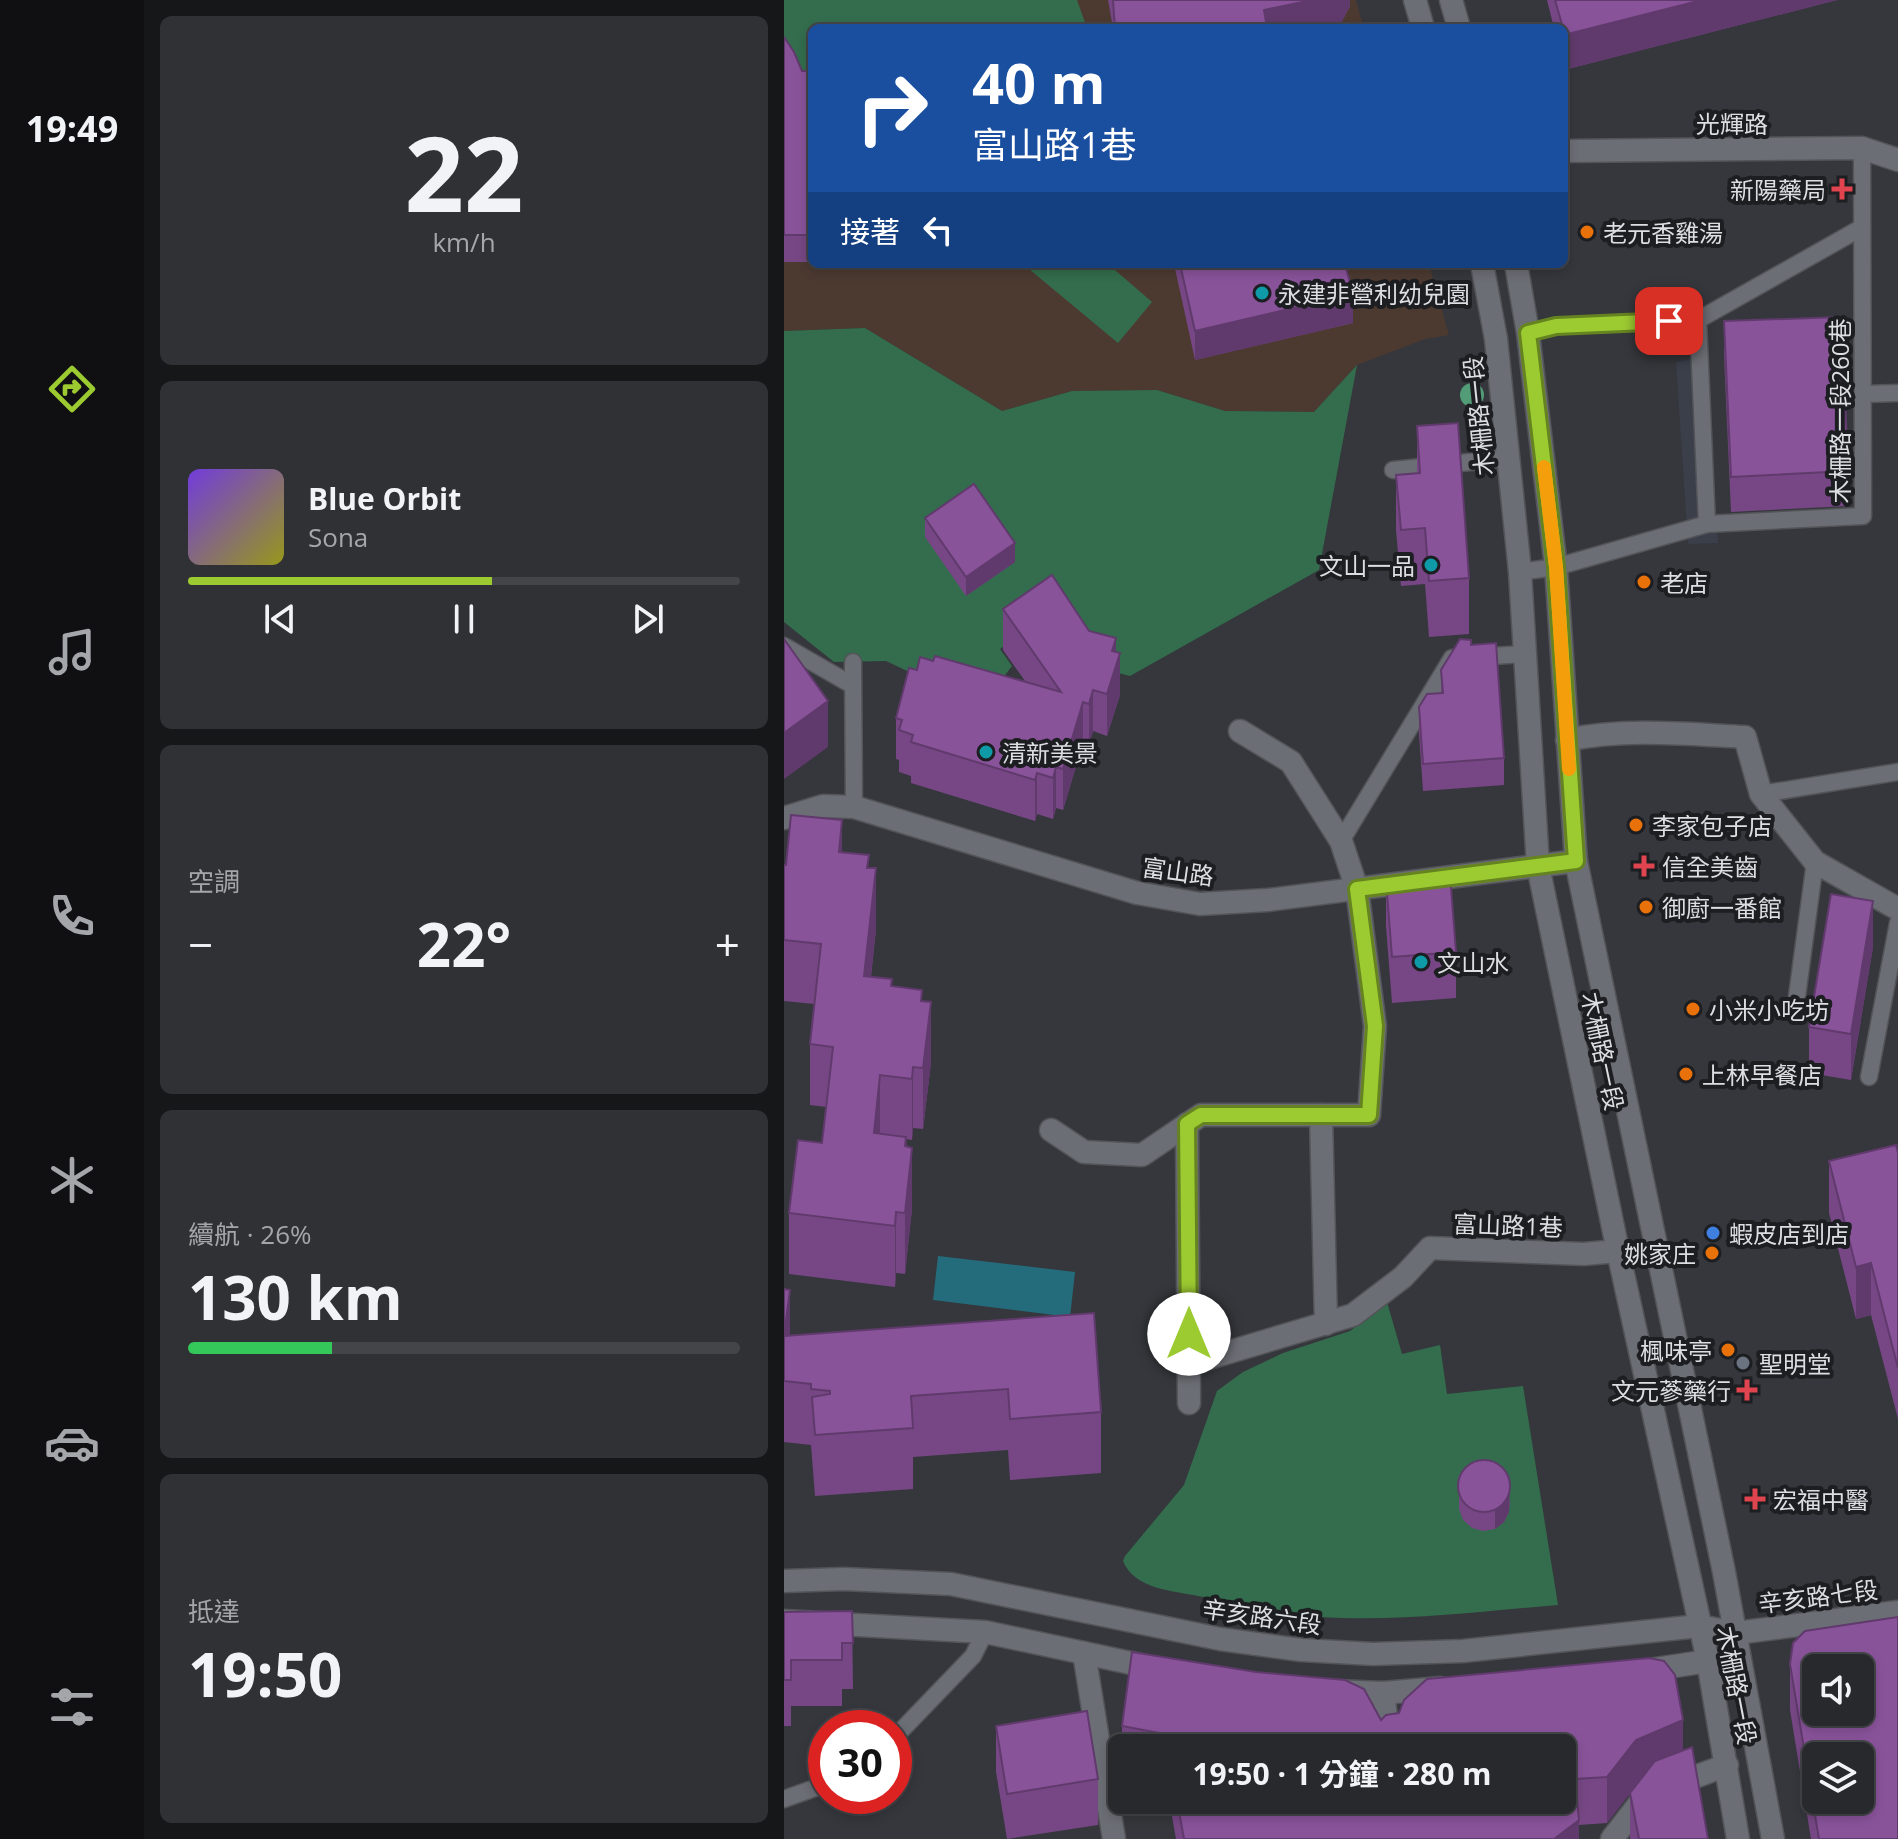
<!DOCTYPE html>
<html lang="zh-TW">
<meta charset="utf-8">
<style>
:root{--surface:#28292d;--page:#303135;--text:#f1f3f6;--muted:#a5a6aa;--line:#444549;--accent:#9cca31}
body{margin:0;font-family:"Open Sans","Noto Sans TC",sans-serif;background:var(--page);color:var(--text);height:100vh;display:flex;flex-direction:column;font-size:30px;white-space:nowrap}
*{box-sizing:border-box;margin:0}
p{font-size:26px;color:var(--muted)}
.icon{flex:none;width:44px;height:44px;fill:none;stroke:currentColor;stroke-width:2;stroke-linecap:round;stroke-linejoin:round}
.map{position:relative;flex:1;overflow:hidden}
.sheet{display:flex;flex-direction:column;gap:16px;padding:16px;background:#161719;width:640px}
.sheet>*{flex:none}
.hud{position:absolute;left:24px;top:24px;width:760px;height:244px;border-radius:12px;box-shadow:0 4px 12px #0003,0 0 0 2px var(--line);background:#1a4fa0;color:#fff;overflow:hidden}
.tools{position:absolute;left:1018px;top:1654px;display:grid;gap:16px}
.tools a{display:grid;place-items:center;width:72px;height:72px;border-radius:12px;background:var(--surface);box-shadow:0 4px 12px #0003,0 0 0 2px var(--line);font-size:40px}
.speed{position:absolute;left:24px;top:1710px;display:flex;gap:16px;font-size:40px;font-weight:700;text-align:center}
.speed>*{display:grid;place-content:center;width:104px;height:104px;border-radius:50%;background:var(--surface);box-shadow:0 4px 12px #0003,0 0 0 2px var(--line);line-height:1}
.speed .limit{border:12px solid #d22;background:#fff;color:#111}
.pin{position:absolute;display:grid;place-items:center;width:68px;height:68px;color:#fff;margin:-34px;border-radius:16px;box-shadow:0 4px 12px #0006}
.me{position:absolute;width:88px;margin:-44px;rotate:0deg;stroke-linejoin:round;filter:drop-shadow(0 0 6px #0008)}
.turn{display:flex;align-items:center;gap:28px;height:168px;padding:0 32px;font-size:36px}
.turn .icon{width:104px;height:104px;stroke-width:2.5}
.turn b{display:block;font-size:56px;line-height:68px}
.then{display:flex;align-items:center;height:76px;padding:0 32px;background:#0003;gap:16px;font-size:30px}
.big{font-size:60px;font-weight:700;line-height:1.1}
.sheet .widget{flex:1;display:flex;flex-direction:column;justify-content:center;gap:12px;min-width:0;padding:0 28px;border-radius:12px;background:var(--page)}
.sheet .dial{align-items:center;gap:0}
.dial b{font-size:104px;line-height:1}
.song{display:flex;align-items:center;gap:24px}
.cover{width:96px;height:96px;border-radius:12px;background:linear-gradient(135deg,hsl(260 70% 55%),hsl(60 70% 35%))}
.played{height:8px;border-radius:4px;background:linear-gradient(90deg,var(--accent) 55%,var(--line) 55%)}
.keys{display:flex;justify-content:space-around;direction:ltr}
.heat{display:flex;justify-content:space-between;align-items:center;font-size:44px;direction:ltr}
.charge{height:12px;border-radius:6px;background:linear-gradient(90deg,#34c759 26%,var(--line) 0)}
.trip{position:absolute;left:324px;top:1734px;width:468px;height:80px;border-radius:12px;background:var(--surface);box-shadow:0 4px 12px #0003,0 0 0 2px var(--line);font-weight:700;line-height:80px;text-align:center}
main{display:flex;flex:1;min-height:0}
.tab-bar{display:flex;flex-direction:column;width:144px;justify-content:space-around;align-items:center;background:#101012;color:var(--muted)}
.tab-bar .icon{width:56px;height:56px}
.tab-bar .active{color:var(--accent)}
.tab-bar b{font-size:36px;color:var(--text)}
.map>svg:first-child{display:block}
.built{fill:#3a3f4a}
.education{fill:#4c3a31}
.green{fill:#336d4d}
.water{fill:#246c7c}
.lines{fill:none;stroke-linecap:round;stroke-linejoin:round}
.service-casing{stroke:#525458;stroke-width:19}
.minor-casing{stroke:#525458;stroke-width:25}
.secondary-casing{stroke:#525458;stroke-width:25}
.service{stroke:#6c6e75;stroke-width:16}
.minor{stroke:#6c6e75;stroke-width:22}
.secondary{stroke:#6c6e75;stroke-width:22}
.tree{fill:#529c77}
.wall{fill:#764784}
.shaded-wall{fill:#603a6c}
.building{fill:#89539a;stroke:#603a6c;stroke-width:2;fill-rule:evenodd}
.route-casing{stroke:#658320;stroke-width:20}
.route{stroke:#9cca31;stroke-width:14}
.slow{stroke:#f59e0b;stroke-width:14}
.health-dot{fill:#e0444e;stroke:#1d1e21;stroke-width:3}
.food-dot{fill:#e8710a;stroke:#1d1e21;stroke-width:3}
.culture-dot{fill:#0f9aa8;stroke:#1d1e21;stroke-width:3}
.shop-dot{fill:#3f7fe0;stroke:#1d1e21;stroke-width:3}
.worship-dot{fill:#6b7280;stroke:#1d1e21;stroke-width:3}
.labels{text-anchor:middle;dominant-baseline:central;stroke-width:8;stroke-linejoin:round;paint-order:stroke}
.street-label{font-size:24px;fill:#dcdee1;stroke:#1d1e21}
.poi-label{font-size:24px;fill:#dcdee1;stroke:#1d1e21;text-anchor:start}
</style>
<main>
<nav class="tab-bar">
<b>19:49</b>
<svg class="icon active" aria-label="directions" viewBox="0 0 24 24"><path d="M12 3l9 9-9 9-9-9zM9 14v-3h6M13 9l2 2-2 2"/></svg>
<svg class="icon" aria-label="music" viewBox="0 0 24 24"><path d="M9 18V5l10-2v13"/><circle cx="6" cy="18" r="3"/><circle cx="16" cy="16" r="3"/></svg>
<svg class="icon" aria-label="phone" viewBox="0 0 24 24"><path d="M5 4h4l2 5-3 2q2 4 5 5l2-3 5 2v4C11 20 4 13 5 4z"/></svg>
<svg class="icon" aria-label="climate" viewBox="0 0 24 24"><path d="M12 3v18M4 7l16 10M4 17L20 7"/></svg>
<svg class="icon" aria-label="car" viewBox="0 0 24 24"><path d="M5 17H2v-5l4-1 3-4h7l3 4 3 1v5h-3M9 17h6M6 11h13"/><circle cx="7" cy="17" r="2"/><circle cx="17" cy="17" r="2"/></svg>
<svg class="icon" aria-label="filters" viewBox="0 0 24 24"><path d="M4 7h16M4 17h16"/><circle cx="9" cy="7" r="2"/><circle cx="15" cy="17" r="2"/></svg>
</nav>
<section class="sheet">
<div class="widget dial"><b>22</b><p>km/h</p></div>
<div class="widget">
<div class="song"><i class="cover"></i><div><b>Blue Orbit</b><p>Sona</p></div></div>
<div class="played"></div>
<div class="keys"><svg class="icon" aria-label="previous" viewBox="0 0 24 24"><path d="M18 5L8 12l10 7zM5 5v14"/></svg><svg class="icon" aria-label="pause" viewBox="0 0 24 24"><path d="M8 5v14M16 5v14"/></svg><svg class="icon" aria-label="next" viewBox="0 0 24 24"><path d="M6 5l10 7-10 7zM19 5v14"/></svg></div>
</div>
<div class="widget"><p>空調</p>
<div class="heat"><a>−</a><b class="big">22°</b><a>+</a></div>
</div>
<div class="widget"><p>續航 · 26%</p><b class="big">130 km</b><div class="charge"></div></div>
<div class="widget"><p>抵達</p><b class="big">19:50</b></div>
</section>
<div class="map">
<svg width="1114" height="1839" viewBox="0 0 1114 1839">
<rect width="100%" height="100%" fill="#35373c"/>
<!-- built -->
<polygon class="built" points="922,356 934,543 904,544 892,362"/>
<!-- education -->
<polygon class="education" points="0,0 572,0 580,28 28,28 28,264 645,264 665,335 641,339 573,365 530,412 441,411 373,390 288,391 218,411 81,328 0,331"/>
<!-- green -->
<g class="green">
<polygon points="0,0 293,0 303,28 28,28 28,88 0,64"/>
<polygon points="239,264 324,264 368,302 334,343"/>
<polygon points="81,328 218,411 288,391 373,390 441,411 530,412 573,365 535,570 346,676 304,665 269,614 216,649 228,666 212,687 174,695 102,661 50,662 0,622 0,331"/>
<path d="M603 1302 618 1354 656 1345 663 1394 739 1386 774 1605C703 1611 631 1620 559 1618 512 1617 460 1605 414 1596 389 1591 350 1589 339 1561L341 1556 400 1485 433 1391 459 1372 499 1353 566 1331Z"/>
</g>
<!-- water -->
<polygon class="water" points="154,1256 291,1272 286,1317 149,1300"/>
<g class="lines">
<defs>
<g id="service">
<polyline points="914,320 923,524"/>
<polyline points="744,333 772,326 914,320 1077,228"/>
<polyline points="1080,394 1114,393"/>
<polyline points="609,470 725,458"/>
<polyline points="736,572 772,567 923,524 1079,516 1078,148"/>
<polyline points="0,646 68,685"/>
<polyline points="693,657 740,654"/>
<polyline points="69,662 70,807"/>
<polyline points="977,794 1114,772"/>
<polyline points="557,841 668,658"/>
<polyline points="1013,996 1031,862"/>
<polyline points="1085,1077 1114,923"/>
<polyline points="110,1738 189,1656 201,1632"/>
<polyline points="0,1799 42,1784"/>
</g>
<g id="minor">
<polyline points="780,151 1078,148 1114,160"/>
<path d="M783 740C841 728 902 734 961 737L977 794 1031 862 1114 909"/>
<polyline points="0,818 39,806 70,807 353,893 416,904 484,900 792,861"/>
<polyline points="537,1115 542,1324"/>
<polyline points="403,1124 405,1403"/>
<polyline points="267,1130 300,1152 358,1155 417,1115 585,1115 591,1026 573,889 557,841 507,762 456,731"/>
<polyline points="405,1364 569,1315 619,1277 646,1248 800,1254 834,1251"/>
<polyline points="300,1653 330,1839"/>
<polyline points="599,1693 606,1748"/>
<polyline points="612,1800 617,1839"/>
<polyline points="828,1839 862,1795 943,1765"/>
</g>
<g id="secondary">
<polyline points="631,0 639,28"/>
<polyline points="667,0 675,28"/>
<polyline points="698,264 712,339 736,572 754,866 834,1251 924,1661 954,1839"/>
<polyline points="732,264 744,333 772,567 792,861 940,1572 989,1839"/>
<polyline points="0,1581 60,1579 167,1584 436,1639 517,1650 589,1654 679,1651 915,1626 952,1633 1114,1612"/>
<polyline points="0,1621 201,1632 375,1669"/>
<polyline points="858,1671 924,1661"/>
<polyline points="551,1691 599,1693 657,1688"/>
</g>
</defs>
<!-- service casing -->
<use href="#service" class="service-casing"/>
<!-- minor casing -->
<use href="#minor" class="minor-casing"/>
<!-- secondary casing -->
<use href="#secondary" class="secondary-casing"/>
<!-- service -->
<use href="#service" class="service"/>
<!-- minor -->
<use href="#minor" class="minor"/>
<!-- secondary -->
<use href="#secondary" class="secondary"/>
</g>
<!-- trees -->
<circle class="tree" cx="688" cy="395" r="12"/>
<!-- wall -->
<g class="wall">
<polygon points="324,0 566,0 566,6 557,23 534,28 329,28"/>
<polygon points="763,0 1053,0 780,70 780,28 770,28"/>
<polygon points="0,37 18,71 28,71 28,262 0,262"/>
<polygon points="390,264 561,264 569,323 411,360"/>
<polygon points="940,321 1064,471 1064,506 947,512 940,356"/>
<polygon points="633,426 685,578 685,634 645,637 641,584 617,586 612,530 612,475 633,473"/>
<polygon points="141,518 231,562 182,596 141,537"/>
<polygon points="219,609 305,631 332,652 336,695 323,736 309,731 305,745 299,743 279,810 272,808 269,819 253,814 251,821 127,783 127,776 115,772 115,760 112,759 112,718 133,670 149,661 241,681 219,650"/>
<polygon points="687,645 720,758 720,785 639,791 635,734 635,707 657,693 657,670"/>
<polygon points="58,852 85,868 92,929 87,977 138,1001 147,1063 139,1129 129,1128 128,1140 122,1139 128,1209 121,1274 112,1273 111,1287 5,1274 5,1213 38,1143 42,1107 26,1105 26,1044 30,1004 0,1001 0,865"/>
<polygon points="602,880 672,952 672,998 608,1003 602,926"/>
<polygon points="1089,947 1067,1080 1025,1073 1025,1027"/>
<polygon points="1114,1153 1114,1419 1087,1315 1072,1319 1045,1213 1045,1161"/>
<polygon points="0,1289 6,1335 317,1412 317,1473 226,1480 224,1450 129,1457 129,1489 31,1496 27,1445 0,1442"/>
<polygon points="675,1479 726,1500 725,1512 720,1522 711,1529 699,1531 688,1528 679,1520 675,1509"/>
<polygon points="68,1611 69,1689 58,1689 58,1706 7,1706 7,1726 0,1726 0,1612"/>
<polygon points="1006,1664 1114,1839 1027,1839 1006,1710"/>
<polygon points="597,1720 899,1750 924,1839 846,1839 846,1793 823,1823 795,1825 795,1839 392,1839 385,1800 607,1800 611,1806 620,1807 626,1802 626,1800 778,1800 778,1748 338,1748 338,1772 338,1726"/>
<polygon points="212,1726 314,1779 314,1825 223,1839 212,1772"/>
</g>
<!-- shaded-wall -->
<g class="shaded-wall">
<polygon points="528,0 566,0 566,6 557,23 534,28 480,28 480,10"/>
<polygon points="918,0 1053,0 780,70 780,35"/>
<polygon points="569,294 569,323 411,360 411,331"/>
<polygon points="231,543 231,562 182,596 182,577"/>
<polygon points="332,638 332,666 336,653 336,695 323,736 323,694 328,651"/>
<polygon points="309,690 309,731 305,745 305,704"/>
<polygon points="44,701 44,747 0,779 0,733"/>
<polygon points="299,702 299,743 279,810 279,769"/>
<polygon points="272,767 272,808 269,819 269,778"/>
<polygon points="253,773 253,814 251,821 251,780"/>
<polygon points="58,820 58,881 55,852"/>
<polygon points="92,868 92,929 80,1037 80,976"/>
<polygon points="1089,901 1089,947 1067,1080 1067,1034"/>
<polygon points="147,1002 147,1063 139,1129 139,1068"/>
<polygon points="129,1067 129,1128 128,1140 128,1079"/>
<polygon points="96,1075 96,1136 90,1133"/>
<polygon points="128,1148 128,1209 121,1274 121,1213"/>
<polygon points="112,1212 112,1273 111,1287 111,1226"/>
<polygon points="1087,1263 1087,1315 1072,1319 1072,1267"/>
<polygon points="6,1290 6,1351 0,1336"/>
<polygon points="726,1481 725,1512 720,1522 711,1529 711,1510"/>
<polygon points="899,1720 899,1766 852,1786 823,1823 823,1777 852,1740"/>
<polygon points="795,1820 795,1839 770,1839"/>
</g>
<!-- building -->
<g class="building">
<polygon points="329,0 528,0 480,10 483,28 331,28"/>
<polygon points="771,0 918,0 780,35 780,28 779,28"/>
<polygon points="0,37 10,52 18,71 28,71 28,235 0,235"/>
<polygon points="396,264 561,264 569,294 411,331"/>
<polygon points="1058,317 1064,471 947,477 940,321"/>
<polygon points="674,423 685,578 645,581 641,528 617,530 612,475 636,473 633,426"/>
<polygon points="190,484 231,543 182,577 141,518"/>
<polygon points="268,575 305,631 332,638 328,651 336,653 323,694 309,690 305,704 299,702 279,769 272,767 269,778 253,773 251,780 127,742 129,735 115,730 118,720 112,718 125,668 133,670 136,657 149,661 151,656 277,692 219,609"/>
<polygon points="0,639 44,701 0,733"/>
<polygon points="676,639 687,640 687,645 712,643 720,758 639,764 635,707 643,694 659,693 657,670"/>
<polygon points="7,815 58,820 55,852 85,855 83,868 92,868 80,976 108,979 107,986 138,990 137,1001 147,1002 139,1068 129,1067 128,1079 96,1075 90,1133 122,1137 121,1146 128,1148 121,1213 112,1212 111,1226 5,1213 14,1140 38,1143 49,1047 26,1044 37,944 0,940 0,865 2,865"/>
<polygon points="666,875 672,952 608,957 602,880"/>
<polygon points="1047,894 1089,901 1067,1034 1025,1027"/>
<polygon points="1112,1145 1114,1153 1114,1368 1087,1263 1072,1267 1045,1161"/>
<polygon points="0,1289 6,1290 0,1336 310,1313 317,1412 226,1419 224,1389 127,1396 129,1428 31,1435 28,1397 46,1394 46,1391 27,1389 27,1384 0,1381"/>
<circle cx="700" cy="1486" r="26"/>
<polygon points="68,1611 69,1643 58,1643 58,1660 7,1660 7,1680 0,1680 0,1612"/>
<path d="M1114 1617V1839H1035L1006 1664 1009 1643 1021 1631ZM1032 1668H1076V1712H1032ZM1032 1756H1076V1800H1032Z"/>
<polygon points="348,1652 472,1672 561,1680 580,1689 597,1720 602,1715 615,1713 620,1700 643,1679 865,1658 880,1661 891,1675 899,1720 852,1740 823,1777 791,1779 795,1820 770,1839 400,1839 393,1800 607,1800 611,1806 620,1807 628,1800 778,1800 778,1748 623,1748 618,1742 604,1743 602,1748 384,1748 381,1734 338,1726"/>
<polygon points="303,1711 314,1779 223,1794 212,1726"/>
<polygon points="908,1747 924,1839 855,1839 846,1793 871,1761"/>
</g>
<g class="lines">
<defs>
<polyline id="route" points="405,1334 403,1124 417,1115 585,1115 591,1026 573,889 792,861 772,567 744,333 772,326 885,321"/>
</defs>
<!-- route casing -->
<use href="#route" class="route-casing"/>
<!-- route -->
<use href="#route" class="route"/>
<!-- slow -->
<polyline class="slow" points="760,467 772,567 785,769"/>
</g>
<!-- markers -->
<g class="health-dot">
<path d="M1054 177h8v8h8v8h-8v8h-8v-8h-8v-8h8z"/>
<path d="M856 854h8v8h8v8h-8v8h-8v-8h-8v-8h8z"/>
<path d="M959 1378h8v8h8v8h-8v8h-8v-8h-8v-8h8z"/>
<path d="M967 1487h8v8h8v8h-8v8h-8v-8h-8v-8h8z"/>
</g>
<g class="food-dot">
<circle cx="803" cy="232" r="8"/>
<circle cx="860" cy="582" r="8"/>
<circle cx="852" cy="825" r="8"/>
<circle cx="862" cy="907" r="8"/>
<circle cx="909" cy="1009" r="8"/>
<circle cx="902" cy="1074" r="8"/>
<circle cx="928" cy="1253" r="8"/>
<circle cx="944" cy="1350" r="8"/>
</g>
<g class="culture-dot">
<circle cx="478" cy="293" r="8"/>
<circle cx="647" cy="565" r="8"/>
<circle cx="202" cy="752" r="8"/>
<circle cx="637" cy="962" r="8"/>
</g>
<circle class="shop-dot" cx="929" cy="1233" r="8"/>
<circle class="worship-dot" cx="959" cy="1363" r="8"/>
<g class="labels">
<!-- street labels -->
<g class="street-label">
<text x="948" y="123">光輝路</text>
<text transform="translate(1055 411) rotate(-90)">木柵路一段260巷</text>
<text transform="translate(694 416) rotate(-96)">木柵路一段</text>
<text transform="translate(394 871) rotate(8)">富山路</text>
<text transform="translate(819 1051) rotate(78)">木柵路一段</text>
<text transform="translate(724 1225) rotate(2)">富山路1巷</text>
<text transform="translate(1034 1596) rotate(-7)">辛亥路七段</text>
<text transform="translate(478 1616) rotate(8)">辛亥路六段</text>
<text transform="translate(953 1685) rotate(79)">木柵路一段</text>
</g>
<!-- poi labels -->
<g class="poi-label">
<text x="1042" y="189" text-anchor="end">新陽藥局</text>
<text x="819" y="232">老元香雞湯</text>
<text x="494" y="293">永建非營利幼兒園</text>
<text x="631" y="565" text-anchor="end">文山一品</text>
<text x="876" y="582">老店</text>
<text x="218" y="752">清新美景</text>
<text x="868" y="825">李家包子店</text>
<text x="878" y="866">信全美齒</text>
<text x="878" y="907">御廚一番館</text>
<text x="653" y="962">文山水</text>
<text x="925" y="1009">小米小吃坊</text>
<text x="918" y="1074">上林早餐店</text>
<text x="945" y="1233">蝦皮店到店</text>
<text x="912" y="1253" text-anchor="end">姚家庄</text>
<text x="928" y="1350" text-anchor="end">楓味亭</text>
<text x="975" y="1363">聖明堂</text>
<text x="947" y="1390" text-anchor="end">文元蔘藥行</text>
<text x="989" y="1499">宏福中醫</text>
</g>
</g>
</svg>
<div class="tools">
<a><svg class="icon" aria-label="sound" viewBox="0 0 24 24"><path d="M4 9h4l5-4v14l-5-4H4zM17 9q2 3 0 6"/></svg></a>
<a><svg class="icon" aria-label="layers" viewBox="0 0 24 24"><path d="M12 4l9 5-9 5-9-5zM3 14l9 5 9-5"/></svg></a>
</div>
<div class="speed"><div class="limit">30</div></div>
<div class="pin" style="left:885px;top:321px;background:#d93025"><svg class="icon" aria-label="arrive" viewBox="0 0 24 24"><path d="M6 21V4h12l-3 4 3 4H6"/></svg></div>
<svg class="me" style="left:405px;top:1334px" viewBox="-20 -20 40 40"><circle r="19" fill="#fff"/><path d="M0-13L10 11 0 6-10 11z" fill="#9cca31"/></svg>
<div class="trip">19:50 · 1 分鐘 · 280 m</div>
<div class="hud">
<div class="turn"><svg class="icon" aria-label="right" viewBox="0 0 24 24"><path d="M7 20v-9h11M14 6l5 5-5 5"/></svg><div><b>40 m</b>富山路1巷</div></div>
<div class="then">接著<svg class="icon" aria-label="left" viewBox="0 0 24 24"><path d="M17 20v-9H6M10 6l-5 5 5 5"/></svg></div>
</div>
</div>
</main>
